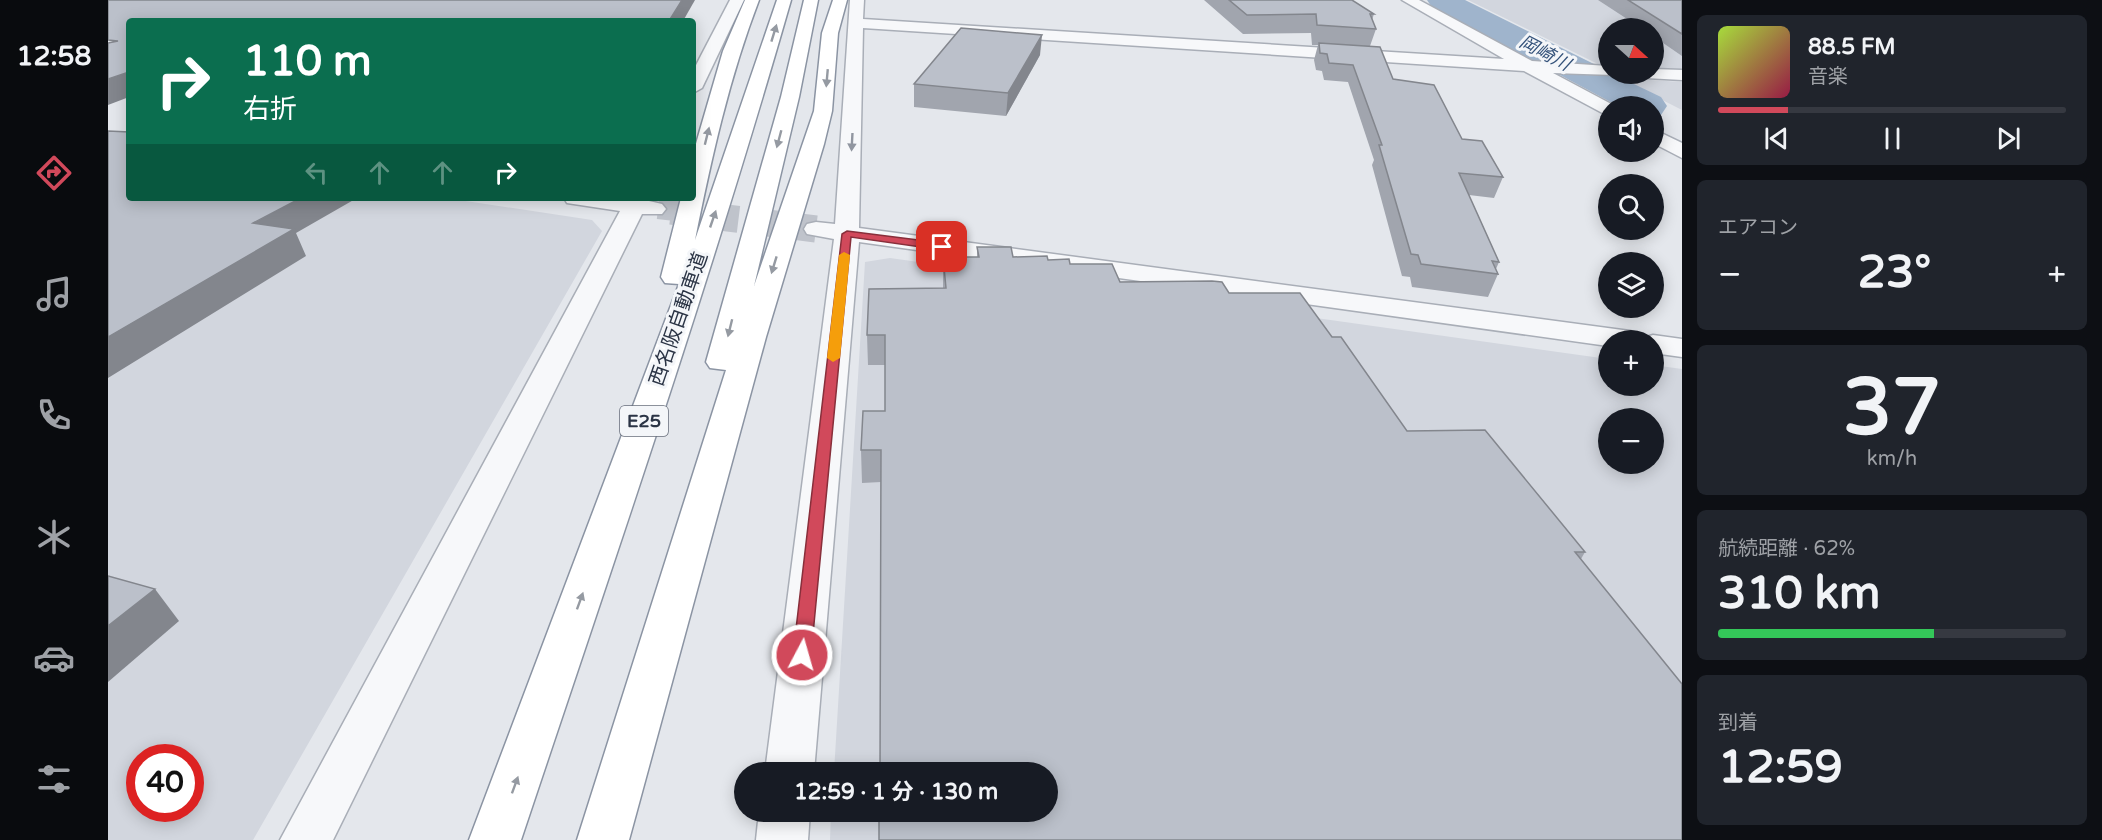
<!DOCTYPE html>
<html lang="ja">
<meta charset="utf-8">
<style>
:root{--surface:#171b24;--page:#20242c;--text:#f1f3f6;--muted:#9ea1a6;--line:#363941;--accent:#d1495b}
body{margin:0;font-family:"Varela Round","Noto Sans JP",sans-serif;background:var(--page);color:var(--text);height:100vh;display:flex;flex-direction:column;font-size:22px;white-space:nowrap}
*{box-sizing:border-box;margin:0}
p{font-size:20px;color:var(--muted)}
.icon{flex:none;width:33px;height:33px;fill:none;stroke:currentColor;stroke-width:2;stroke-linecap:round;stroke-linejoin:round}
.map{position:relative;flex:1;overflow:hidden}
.panel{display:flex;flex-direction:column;gap:15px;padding:15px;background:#0d0f14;width:420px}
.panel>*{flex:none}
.banner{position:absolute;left:18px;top:18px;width:570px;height:183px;border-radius:6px;box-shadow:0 3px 15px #0003;background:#0b6e4f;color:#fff;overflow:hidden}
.needle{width:39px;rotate:111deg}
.controls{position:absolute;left:1490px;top:18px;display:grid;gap:12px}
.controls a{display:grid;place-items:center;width:66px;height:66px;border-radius:50%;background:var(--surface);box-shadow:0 3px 15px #0003;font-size:30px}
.speed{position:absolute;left:18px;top:744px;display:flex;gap:12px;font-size:30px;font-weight:700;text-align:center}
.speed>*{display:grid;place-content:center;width:78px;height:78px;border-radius:50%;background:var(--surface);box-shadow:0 3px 15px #0003;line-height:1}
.speed .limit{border:9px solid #d22;background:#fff;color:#111}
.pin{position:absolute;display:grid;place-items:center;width:51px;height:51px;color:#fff;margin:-26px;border-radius:12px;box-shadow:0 3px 9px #0006}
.me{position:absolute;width:66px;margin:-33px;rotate:6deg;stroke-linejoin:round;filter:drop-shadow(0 0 4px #0008)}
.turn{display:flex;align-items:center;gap:21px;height:126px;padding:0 18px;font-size:27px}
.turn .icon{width:78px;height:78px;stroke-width:2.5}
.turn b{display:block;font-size:42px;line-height:51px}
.lanes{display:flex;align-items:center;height:57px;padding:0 18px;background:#0003;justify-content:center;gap:30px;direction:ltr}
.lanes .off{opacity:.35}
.big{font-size:45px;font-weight:700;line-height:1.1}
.panel .widget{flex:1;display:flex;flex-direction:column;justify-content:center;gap:9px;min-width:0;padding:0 21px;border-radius:9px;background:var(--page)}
.panel .dial{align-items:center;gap:0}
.dial b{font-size:78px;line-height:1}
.song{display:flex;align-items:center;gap:18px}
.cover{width:72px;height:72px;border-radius:9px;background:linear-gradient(135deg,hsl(80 70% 55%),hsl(340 70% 35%))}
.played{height:6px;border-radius:3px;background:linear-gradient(90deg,var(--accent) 20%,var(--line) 20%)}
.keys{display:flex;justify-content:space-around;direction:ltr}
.heat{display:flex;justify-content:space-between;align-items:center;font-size:33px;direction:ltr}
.charge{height:9px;border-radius:4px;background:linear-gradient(90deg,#34c759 62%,var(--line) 0)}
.trip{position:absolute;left:626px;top:762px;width:324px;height:60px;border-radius:30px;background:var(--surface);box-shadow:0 3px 15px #0003;font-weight:700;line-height:60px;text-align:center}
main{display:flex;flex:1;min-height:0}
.dock{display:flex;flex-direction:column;width:108px;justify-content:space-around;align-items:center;background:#090b0e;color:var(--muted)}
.dock .icon{width:42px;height:42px}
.dock .selected{color:var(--accent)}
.dock b{font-size:27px;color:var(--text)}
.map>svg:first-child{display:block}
.built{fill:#d2d6de;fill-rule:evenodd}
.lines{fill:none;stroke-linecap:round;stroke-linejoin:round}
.river{fill:#9fb4cc;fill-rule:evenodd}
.minor-tunnel-far1{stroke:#bfc3cb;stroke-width:20;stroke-dasharray:20 10;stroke-linecap:butt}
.minor-tunnel{stroke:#bfc3cb;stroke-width:27;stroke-dasharray:27 14;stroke-linecap:butt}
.minor-casing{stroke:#a9aeb7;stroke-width:3}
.highway-casing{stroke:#8b94a3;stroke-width:3}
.minor{fill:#f7f8fa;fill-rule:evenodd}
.highway{fill:#fff;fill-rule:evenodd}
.wall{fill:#a1a5ae}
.shaded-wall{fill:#83868d}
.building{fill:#bbc0ca;stroke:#83868d;stroke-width:1.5}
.oneway{fill:#959aa2}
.oneway2{fill:#9196a0}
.route{fill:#d1495b;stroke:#882f3b;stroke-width:1.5}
.slow{fill:#f59e0b}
.labels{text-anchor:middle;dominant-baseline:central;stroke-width:6;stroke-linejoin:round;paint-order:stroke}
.far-water-label{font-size:18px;font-style:italic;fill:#34527a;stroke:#f4f6f9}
.shield{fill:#f4f6f9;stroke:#676e7b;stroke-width:1.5}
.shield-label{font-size:18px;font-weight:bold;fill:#2b3445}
.street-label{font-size:20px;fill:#2b3445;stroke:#f4f6f9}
</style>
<main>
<nav class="dock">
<b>12:58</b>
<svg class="icon selected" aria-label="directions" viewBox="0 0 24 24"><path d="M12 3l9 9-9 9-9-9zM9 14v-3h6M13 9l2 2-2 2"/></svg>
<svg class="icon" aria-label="music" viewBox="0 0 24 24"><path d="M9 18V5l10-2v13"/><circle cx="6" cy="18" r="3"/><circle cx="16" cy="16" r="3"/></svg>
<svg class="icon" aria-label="phone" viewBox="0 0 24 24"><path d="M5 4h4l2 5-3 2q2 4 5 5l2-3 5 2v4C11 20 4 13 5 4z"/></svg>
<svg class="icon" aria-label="climate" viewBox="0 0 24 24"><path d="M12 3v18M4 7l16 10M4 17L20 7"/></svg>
<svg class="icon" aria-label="car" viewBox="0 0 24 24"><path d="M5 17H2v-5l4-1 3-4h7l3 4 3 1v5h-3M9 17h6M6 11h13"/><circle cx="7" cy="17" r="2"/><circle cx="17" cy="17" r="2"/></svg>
<svg class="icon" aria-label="filters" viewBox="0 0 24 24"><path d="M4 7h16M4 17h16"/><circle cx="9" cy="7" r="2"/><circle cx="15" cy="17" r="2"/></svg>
</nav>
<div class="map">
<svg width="1574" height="840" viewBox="0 0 1574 840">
<rect width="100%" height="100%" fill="#e4e7ec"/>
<!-- built -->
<g class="built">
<polygon points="1360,0 1574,0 1574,72 1545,71 1545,28 1500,28 1498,68"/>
<polygon points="1511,78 1574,82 1574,110"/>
<path d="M0 148 21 198H338L484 220 494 231 145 840H0ZM32 758H82V808H32Z"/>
<path d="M782 258 1500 359V386H1545V365L1574 369V840H722L723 812H939V772H726L757 262ZM1500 418H1545V464H1500Z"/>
</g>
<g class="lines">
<!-- river -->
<polygon class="river" points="1319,0 1357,0 1500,71 1500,74 1505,74 1553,97 1559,106 1553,115 1545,117 1545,106 1510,106 1323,6"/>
<!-- minor-tunnel-far1 -->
<polyline class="minor-tunnel-far1" points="550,209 575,212"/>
<!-- minor-tunnel -->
<polyline class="minor-tunnel" points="563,211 708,229"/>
<defs>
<g id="minor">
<polygon points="622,0 636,0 594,88 585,93 585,71"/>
<polygon points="742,0 756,0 755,19 1396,59 1294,0 1311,0 1424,61 1500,66 1500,74 1506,75 1445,73 1507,106 1500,106 1500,116 1416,71 755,28 751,228 1522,331 1532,334 1535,338 1545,335 1574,339 1574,357 1545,353 1545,340 1500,340 1500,346 751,242 706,772 657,772 726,239 699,234 696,229 699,224 708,222 727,224"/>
<polygon points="1545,69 1574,70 1574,80 1538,78 1536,74 1545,74"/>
<polygon points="1545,129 1574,143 1574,158 1545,143"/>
<polygon points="456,198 542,198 541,201 554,204 558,209 554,214 534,214 225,840 172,840 512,211 459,203"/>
<polygon points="651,812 702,812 700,840 648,840"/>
</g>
<g id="highway">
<path d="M637 0H651C621 78 603 160 587 240L669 0H683C602 283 506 561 413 840H361L571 284 557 283 553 277 573 198H585V154L615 51Z"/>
<polygon points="696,0 710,0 691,97 646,286 706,111 714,33 725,0 739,0 730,33 724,111 716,144 658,337 521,840 469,840 618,370 602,368 598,362 673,97"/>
</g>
</defs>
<!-- minor casing -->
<use href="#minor" class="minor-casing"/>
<!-- highway casing -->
<use href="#highway" class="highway-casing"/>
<!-- minor -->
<use href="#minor" class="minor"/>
<!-- highway -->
<use href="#highway" class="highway"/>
</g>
<!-- wall -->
<g class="wall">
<polygon points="1096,0 1244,0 1266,14 1264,20 1268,29 1262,46 1285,79 1354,139 1395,177 1386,198 1361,195 1391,262 1388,269 1390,274 1380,297 1304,287 1302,277 1294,276 1264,165 1266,160 1240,82 1216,80 1214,71 1208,70 1206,60 1210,45 1204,45 1203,33 1135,34"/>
<polygon points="1490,0 1574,0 1574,56 1545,36 1545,28 1533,28"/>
<polygon points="932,55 898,116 806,107 806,84"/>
<polygon points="869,247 905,257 940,260 962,264 1012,282 1121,293 1224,337 1299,431 1477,552 1473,559 773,482 754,483 753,450 777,411 777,365 760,365 759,335 835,288 835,257 869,257"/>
</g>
<!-- shaded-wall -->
<g class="shaded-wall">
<polygon points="574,0 587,0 575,21 561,21"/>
<polygon points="934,35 932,55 898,116 900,93"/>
<polygon points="21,72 21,97 0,105 0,79"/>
<polygon points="193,198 249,198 188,233 198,256 0,378 0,337 145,223"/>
<polygon points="47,589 71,621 0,682 0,626"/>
</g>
<!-- building -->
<g class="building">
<polygon points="0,0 574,0 561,21 21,21 21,72 0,79 0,43 10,41 0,40"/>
<polygon points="1121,0 1244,0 1266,14 1262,14 1268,29 1209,25 1208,14 1139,15"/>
<polygon points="1520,0 1574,0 1574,34"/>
<polygon points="853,28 934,35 900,93 806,84"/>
<polygon points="1211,43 1272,47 1285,79 1326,85 1354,139 1374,141 1395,177 1351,173 1391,262 1384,261 1390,274 1313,264 1310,255 1303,254 1271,145 1274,145 1245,65 1221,63 1219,54 1212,53"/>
<polygon points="0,131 21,132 21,198 193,198 145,223 186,229 0,337"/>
<polygon points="869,247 903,247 905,257 939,256 940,260 961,259 962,264 1004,264 1012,282 1104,281 1114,282 1121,293 1192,293 1224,337 1233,337 1299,431 1377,430 1477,552 1467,552 1574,684 1574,840 771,840 771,812 939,812 939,772 772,772 773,450 753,450 755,411 777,411 777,335 759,335 761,289 838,288 835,257 871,257"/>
<polygon points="0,576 47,589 0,626"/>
</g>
<!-- one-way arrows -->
<defs><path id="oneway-solid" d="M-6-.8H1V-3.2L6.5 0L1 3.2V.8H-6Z" transform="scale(1.5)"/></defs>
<g class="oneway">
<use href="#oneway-solid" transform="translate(666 33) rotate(-73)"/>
<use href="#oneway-solid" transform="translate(719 78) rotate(95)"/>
<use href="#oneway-solid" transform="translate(599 136) rotate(-76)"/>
<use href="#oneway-solid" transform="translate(671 139) rotate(105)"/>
<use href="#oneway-solid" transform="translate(605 219) rotate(-71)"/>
<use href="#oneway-solid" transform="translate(666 265) rotate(107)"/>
<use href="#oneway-solid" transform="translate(622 328) rotate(104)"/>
<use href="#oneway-solid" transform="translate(472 601) rotate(-70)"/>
<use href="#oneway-solid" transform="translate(407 785) rotate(-70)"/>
</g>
<use class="oneway2" href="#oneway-solid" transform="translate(744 142) rotate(93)"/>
<!-- route -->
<polygon class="route" points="739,231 834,243 839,247 834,250 743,237 703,655 700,661 694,663 687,661 685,655 734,234"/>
<!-- slow -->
<polygon class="slow" points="736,252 742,255 732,358 725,362 719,358 731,255"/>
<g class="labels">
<!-- far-water labels -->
<g class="far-water-label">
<text transform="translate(1437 53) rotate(28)">岡崎川</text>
</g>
<!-- shield labels -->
<rect class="shield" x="512" y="406" width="48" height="30" rx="4.5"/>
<g class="shield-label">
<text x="536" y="421">E25</text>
</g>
<!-- street labels -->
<g class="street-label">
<text transform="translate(571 319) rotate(-71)">西名阪自動車道</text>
</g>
</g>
</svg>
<div class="controls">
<a><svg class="needle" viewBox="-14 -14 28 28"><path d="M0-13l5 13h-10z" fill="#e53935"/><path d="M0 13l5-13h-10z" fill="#9ea1a6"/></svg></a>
<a><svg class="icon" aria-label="sound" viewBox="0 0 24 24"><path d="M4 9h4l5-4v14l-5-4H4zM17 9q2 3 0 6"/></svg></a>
<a><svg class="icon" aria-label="search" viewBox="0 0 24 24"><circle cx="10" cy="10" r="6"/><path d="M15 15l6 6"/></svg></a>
<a><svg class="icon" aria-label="layers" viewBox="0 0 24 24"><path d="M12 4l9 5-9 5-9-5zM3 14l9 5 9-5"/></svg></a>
<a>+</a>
<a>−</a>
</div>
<div class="speed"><div class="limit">40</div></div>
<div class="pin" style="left:834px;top:247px;background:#d93025"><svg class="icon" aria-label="arrive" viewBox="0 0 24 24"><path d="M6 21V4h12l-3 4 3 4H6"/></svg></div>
<svg class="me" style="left:694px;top:655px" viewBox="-20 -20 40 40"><circle r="17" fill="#d1495b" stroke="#fff" stroke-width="3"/><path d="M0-11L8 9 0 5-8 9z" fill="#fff"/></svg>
<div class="trip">12:59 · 1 分 · 130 m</div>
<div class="banner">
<div class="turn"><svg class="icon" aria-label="right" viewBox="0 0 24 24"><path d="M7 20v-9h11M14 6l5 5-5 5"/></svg><div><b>110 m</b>右折</div></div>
<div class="lanes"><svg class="icon off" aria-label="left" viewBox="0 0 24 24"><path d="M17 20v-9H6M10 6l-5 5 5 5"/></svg><svg class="icon off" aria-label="ahead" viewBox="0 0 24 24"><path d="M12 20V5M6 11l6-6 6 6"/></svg><svg class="icon off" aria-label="ahead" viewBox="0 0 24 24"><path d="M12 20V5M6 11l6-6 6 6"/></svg><svg class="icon" aria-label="right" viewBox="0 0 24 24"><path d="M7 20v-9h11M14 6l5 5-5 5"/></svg></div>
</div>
</div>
<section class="panel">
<div class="widget">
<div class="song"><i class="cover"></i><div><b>88.5 FM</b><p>音楽</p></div></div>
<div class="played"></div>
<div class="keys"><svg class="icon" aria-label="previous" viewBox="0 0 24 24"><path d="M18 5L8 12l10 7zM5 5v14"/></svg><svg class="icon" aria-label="pause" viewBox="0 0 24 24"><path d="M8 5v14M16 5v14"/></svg><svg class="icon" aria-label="next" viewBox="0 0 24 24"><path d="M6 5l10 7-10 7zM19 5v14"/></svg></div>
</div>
<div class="widget"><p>エアコン</p>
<div class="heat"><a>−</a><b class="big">23°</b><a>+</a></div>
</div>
<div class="widget dial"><b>37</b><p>km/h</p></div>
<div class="widget"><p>航続距離 · 62%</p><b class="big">310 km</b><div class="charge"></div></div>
<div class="widget"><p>到着</p><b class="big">12:59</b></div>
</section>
</main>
